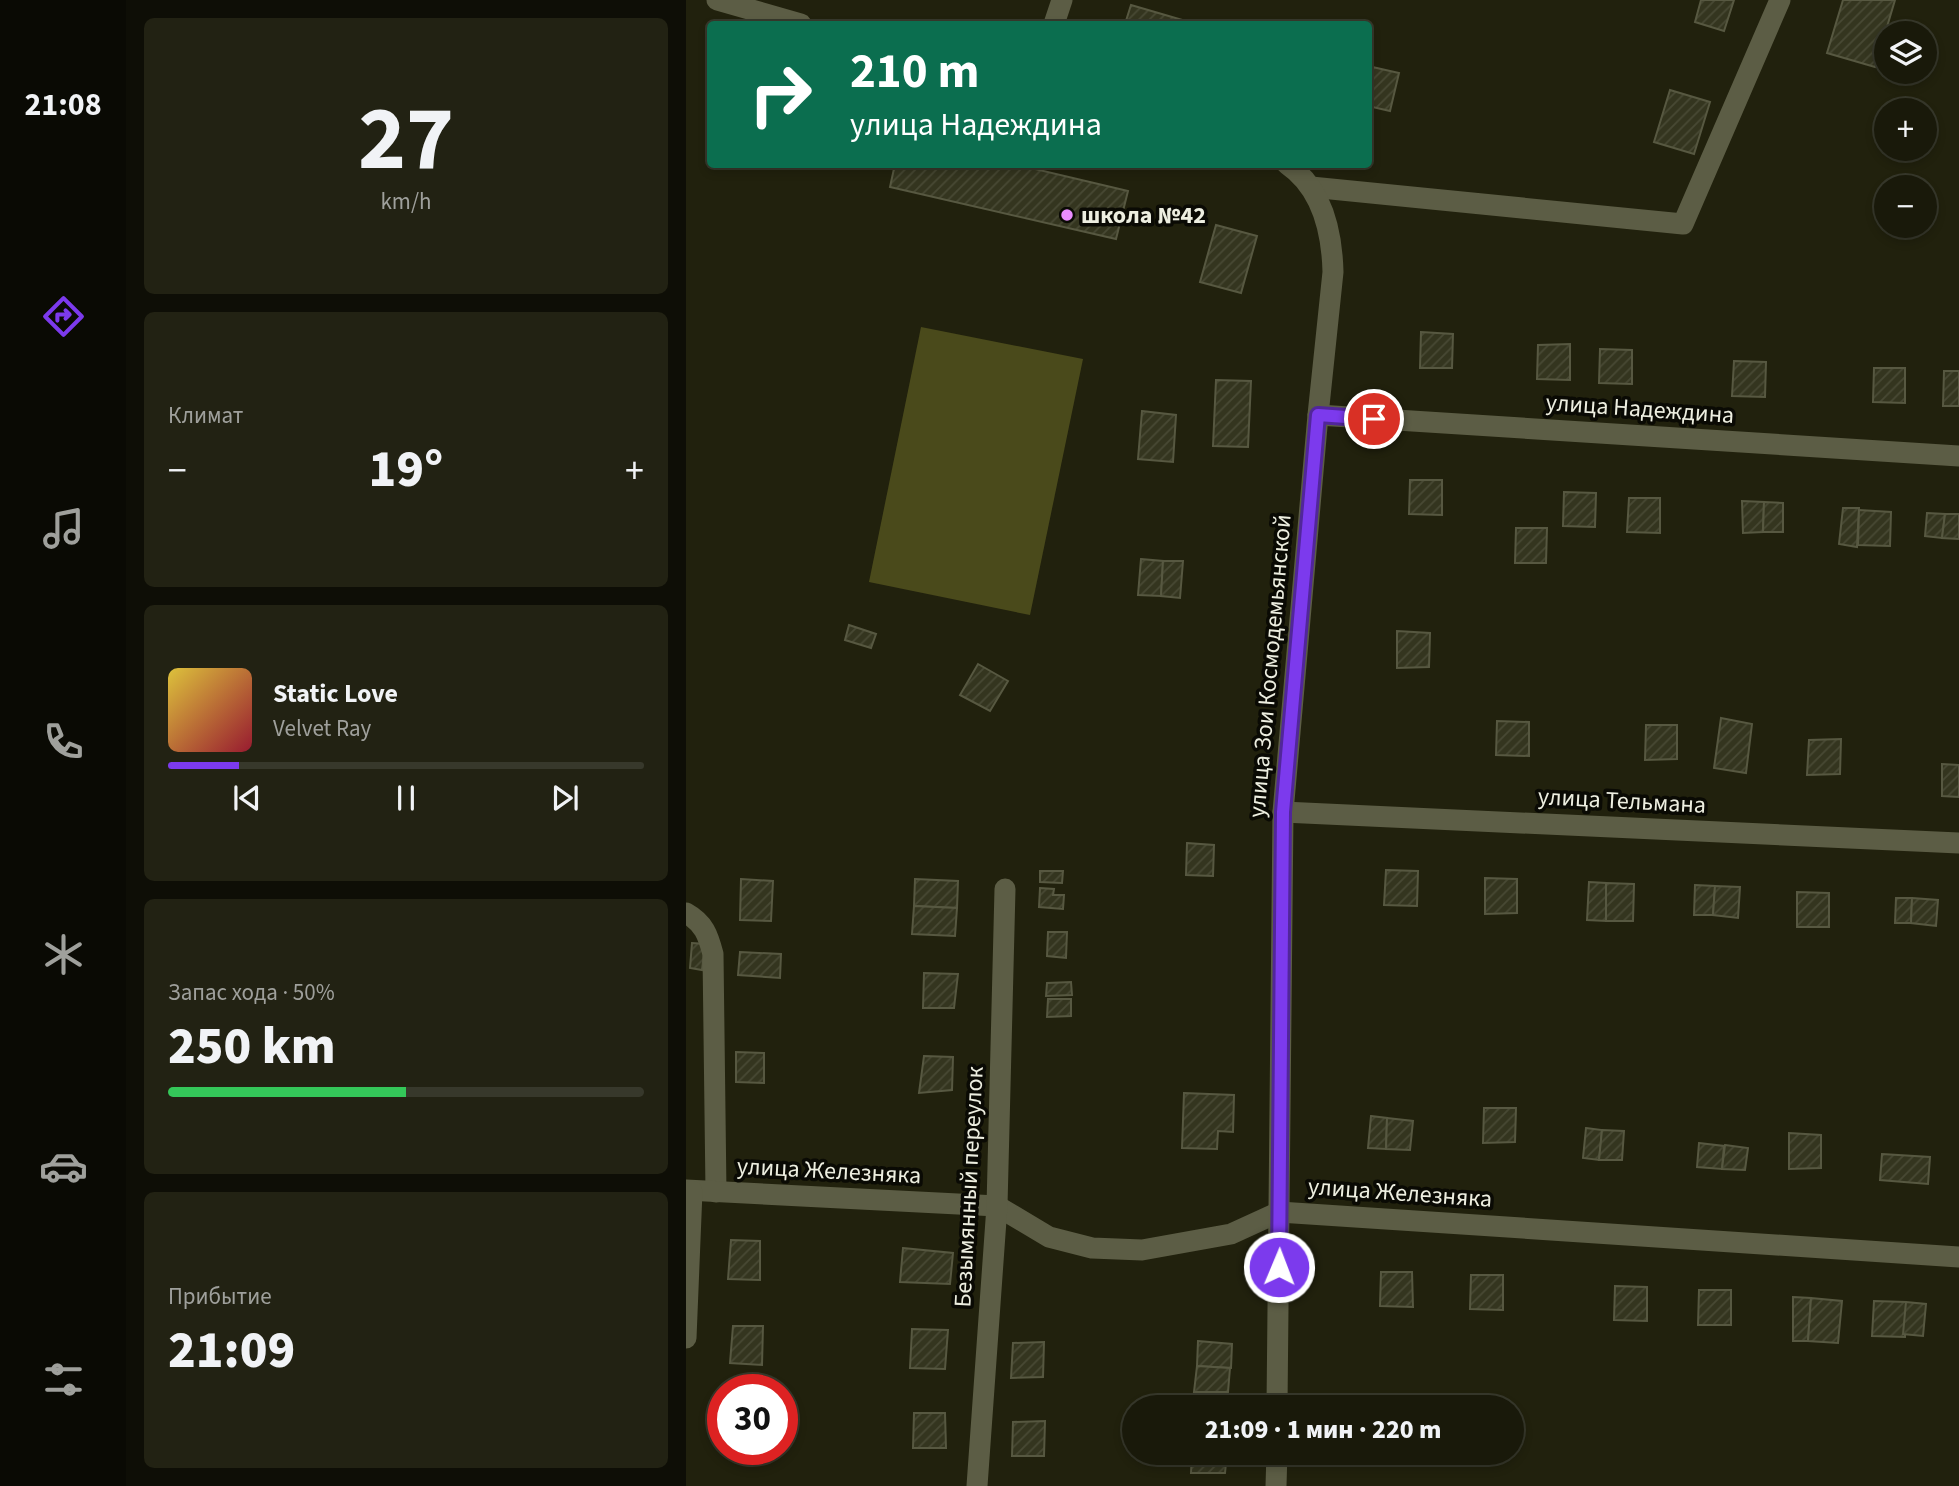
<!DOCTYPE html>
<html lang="ru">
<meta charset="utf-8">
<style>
:root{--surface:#19190a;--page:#222213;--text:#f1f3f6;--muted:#9fa09c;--line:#37382b;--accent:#7c3aed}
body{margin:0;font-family:"Source Sans 3",sans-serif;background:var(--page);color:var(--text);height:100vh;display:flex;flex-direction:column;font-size:26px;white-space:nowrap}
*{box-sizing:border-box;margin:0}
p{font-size:23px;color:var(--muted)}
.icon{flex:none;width:38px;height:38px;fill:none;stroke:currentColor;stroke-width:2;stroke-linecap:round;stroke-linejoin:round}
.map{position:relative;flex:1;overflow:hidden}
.drawer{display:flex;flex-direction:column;gap:18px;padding:18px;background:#0e0e06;width:560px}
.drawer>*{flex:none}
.banner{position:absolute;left:21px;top:21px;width:665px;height:147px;border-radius:7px;box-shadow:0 4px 10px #0003,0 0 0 2px var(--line);background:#0b6e4f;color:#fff;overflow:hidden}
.fabs{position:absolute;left:1188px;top:21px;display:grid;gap:14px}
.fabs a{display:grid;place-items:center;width:63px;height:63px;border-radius:50%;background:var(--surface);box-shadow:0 4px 10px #0003,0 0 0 2px var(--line);font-size:35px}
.speed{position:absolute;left:21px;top:1374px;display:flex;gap:14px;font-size:35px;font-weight:700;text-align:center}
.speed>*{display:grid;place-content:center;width:91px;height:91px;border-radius:50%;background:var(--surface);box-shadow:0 4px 10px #0003,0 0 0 2px var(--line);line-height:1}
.speed .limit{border:10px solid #d22;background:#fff;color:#111}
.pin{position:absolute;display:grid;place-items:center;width:60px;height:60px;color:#fff;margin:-30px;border:4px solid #fff;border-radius:50%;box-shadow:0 2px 7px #0007}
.me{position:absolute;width:77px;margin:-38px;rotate:1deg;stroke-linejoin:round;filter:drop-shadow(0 0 5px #0008)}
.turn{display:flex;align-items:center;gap:24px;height:147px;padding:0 28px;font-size:32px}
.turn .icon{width:91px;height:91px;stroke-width:2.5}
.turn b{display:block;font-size:49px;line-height:60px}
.big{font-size:52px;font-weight:800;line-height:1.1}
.drawer .widget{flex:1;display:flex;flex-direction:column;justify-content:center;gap:10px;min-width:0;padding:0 24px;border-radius:10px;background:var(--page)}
.drawer .dial{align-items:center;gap:0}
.dial b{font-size:91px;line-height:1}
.song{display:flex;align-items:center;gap:21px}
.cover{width:84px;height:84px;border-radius:10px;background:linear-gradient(135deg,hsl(50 70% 55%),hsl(350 70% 35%))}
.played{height:7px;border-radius:4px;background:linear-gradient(90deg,var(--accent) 15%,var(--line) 15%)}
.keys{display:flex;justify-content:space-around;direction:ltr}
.heat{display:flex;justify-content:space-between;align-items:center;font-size:38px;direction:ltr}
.charge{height:10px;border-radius:5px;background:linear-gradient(90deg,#34c759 50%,var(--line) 0)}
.trip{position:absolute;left:436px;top:1395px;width:402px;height:70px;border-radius:35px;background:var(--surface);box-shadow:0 4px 10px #0003,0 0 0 2px var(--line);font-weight:800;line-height:70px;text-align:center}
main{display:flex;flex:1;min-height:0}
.tabs{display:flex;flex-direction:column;width:126px;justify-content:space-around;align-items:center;background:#0a0a04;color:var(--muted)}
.tabs .icon{width:49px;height:49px}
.tabs .selected{color:var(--accent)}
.tabs b{font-size:32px;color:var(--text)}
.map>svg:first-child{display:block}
.grass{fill:#4a4a1b}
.building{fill:url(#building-hatch);stroke:#575841;stroke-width:2}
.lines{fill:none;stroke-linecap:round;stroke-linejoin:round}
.minor{stroke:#5c5d45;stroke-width:21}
.route-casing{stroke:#51269a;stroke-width:18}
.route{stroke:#7c3aed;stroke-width:12}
.poi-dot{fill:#e98dfe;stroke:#0a0a04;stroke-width:2.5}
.labels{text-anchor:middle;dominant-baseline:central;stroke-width:7;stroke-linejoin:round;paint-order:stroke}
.poi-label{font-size:24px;font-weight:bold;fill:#edeee0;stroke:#0a0a04;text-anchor:start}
.street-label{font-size:24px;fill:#edeee0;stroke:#0a0a04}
</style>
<main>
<nav class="tabs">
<b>21:08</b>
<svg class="icon selected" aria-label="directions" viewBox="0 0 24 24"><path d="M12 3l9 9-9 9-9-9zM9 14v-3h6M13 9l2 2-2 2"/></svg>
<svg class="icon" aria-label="music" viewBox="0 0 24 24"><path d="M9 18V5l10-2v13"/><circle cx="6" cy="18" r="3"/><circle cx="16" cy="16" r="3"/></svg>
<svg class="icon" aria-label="phone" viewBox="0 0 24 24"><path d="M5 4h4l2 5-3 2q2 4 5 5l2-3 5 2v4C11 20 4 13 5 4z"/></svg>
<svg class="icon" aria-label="climate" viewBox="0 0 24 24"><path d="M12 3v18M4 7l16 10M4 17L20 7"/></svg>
<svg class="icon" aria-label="car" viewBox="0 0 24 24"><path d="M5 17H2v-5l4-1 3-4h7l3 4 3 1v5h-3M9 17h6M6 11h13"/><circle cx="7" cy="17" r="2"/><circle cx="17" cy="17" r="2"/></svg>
<svg class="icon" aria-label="filters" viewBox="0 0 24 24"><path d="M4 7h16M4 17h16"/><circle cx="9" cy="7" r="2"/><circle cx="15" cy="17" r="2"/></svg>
</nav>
<section class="drawer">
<div class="widget dial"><b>27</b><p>km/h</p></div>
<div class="widget"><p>Климат</p>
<div class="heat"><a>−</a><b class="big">19°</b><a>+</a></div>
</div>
<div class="widget">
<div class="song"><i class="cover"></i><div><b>Static Love</b><p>Velvet Ray</p></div></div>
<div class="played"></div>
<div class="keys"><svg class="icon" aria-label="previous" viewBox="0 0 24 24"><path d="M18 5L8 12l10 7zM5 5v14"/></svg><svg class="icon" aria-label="pause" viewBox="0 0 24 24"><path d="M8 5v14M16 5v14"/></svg><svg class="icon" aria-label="next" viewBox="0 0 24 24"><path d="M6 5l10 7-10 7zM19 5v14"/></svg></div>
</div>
<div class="widget"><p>Запас хода · 50%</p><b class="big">250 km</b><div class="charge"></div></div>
<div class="widget"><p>Прибытие</p><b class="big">21:09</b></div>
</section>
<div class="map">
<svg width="1273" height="1486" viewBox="0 0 1273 1486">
<defs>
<pattern id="building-hatch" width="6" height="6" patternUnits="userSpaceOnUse" patternTransform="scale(1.75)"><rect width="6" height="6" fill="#34351f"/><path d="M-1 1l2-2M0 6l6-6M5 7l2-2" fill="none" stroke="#484934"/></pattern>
</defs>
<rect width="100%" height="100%" fill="#21210d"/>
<!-- grass -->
<polygon class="grass" points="235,327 397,359 344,615 183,582"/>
<!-- building -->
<g class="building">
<polygon points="1015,0 1048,0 1038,31 1009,22"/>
<polygon points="1157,0 1209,0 1189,67 1141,53"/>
<polygon points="445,5 510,24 439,24"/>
<polygon points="682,66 713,73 704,111 682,106"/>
<polygon points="984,90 1024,102 1008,154 968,142"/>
<polygon points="209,164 328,164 442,191 430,239 204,187"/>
<polygon points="530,225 571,236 555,293 514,282"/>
<polygon points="735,332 767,334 766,368 734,368"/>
<polygon points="884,344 884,380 851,379 852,345"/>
<polygon points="914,349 946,350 946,384 913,383"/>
<polygon points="1048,361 1080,362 1079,397 1046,396"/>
<polygon points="1188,368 1219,368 1219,403 1187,402"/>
<polygon points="1258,371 1273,371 1273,406 1257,406"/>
<polygon points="530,380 565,381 562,447 527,446"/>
<polygon points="456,411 490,415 487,462 452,459"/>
<polygon points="724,480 756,480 756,515 723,514"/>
<polygon points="878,492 910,493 909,527 877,526"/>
<polygon points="943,498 974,498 974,533 941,532"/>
<polygon points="1056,501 1078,502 1077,532 1057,533"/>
<polygon points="1078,502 1097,503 1097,532 1077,532"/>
<polygon points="1157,508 1173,508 1171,547 1153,544"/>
<polygon points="1173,510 1205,512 1204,546 1172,545"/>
<polygon points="1241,513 1259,514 1256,538 1239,536"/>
<polygon points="1259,514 1273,514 1273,539 1256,538"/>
<polygon points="830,528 861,528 860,563 829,563"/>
<polygon points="455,559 477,561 475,596 452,595"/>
<polygon points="477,561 497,561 494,598 475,596"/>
<polygon points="163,625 190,634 185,648 159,640"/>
<polygon points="711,631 744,633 743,667 711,668"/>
<polygon points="292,664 322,681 304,711 274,695"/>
<polygon points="1035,718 1066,724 1060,773 1028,768"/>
<polygon points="811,721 843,722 843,756 810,755"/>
<polygon points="960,725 991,725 991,759 959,760"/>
<polygon points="1155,739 1154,774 1121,775 1123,740"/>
<polygon points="1256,764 1273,765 1273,797 1256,796"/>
<polygon points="501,843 528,845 527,876 500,875"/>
<polygon points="700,870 732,871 731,906 698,905"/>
<polygon points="354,871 377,871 376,883 354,882"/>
<polygon points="799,878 831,879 831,913 799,914"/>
<polygon points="55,879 87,881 85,921 54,920"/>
<polygon points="229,879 272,881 271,908 228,906"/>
<polygon points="903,882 920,883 920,921 901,920"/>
<polygon points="920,883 948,884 947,921 920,921"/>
<polygon points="1009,885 1029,886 1027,915 1008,915"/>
<polygon points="1029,886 1054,887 1052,918 1027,915"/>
<polygon points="354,888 368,889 367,895 378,895 377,909 353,907"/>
<polygon points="1111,892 1143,893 1143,927 1111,927"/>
<polygon points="1210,898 1226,898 1225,923 1209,923"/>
<polygon points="1226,898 1252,900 1250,926 1225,923"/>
<polygon points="228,906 271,908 269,936 226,934"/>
<polygon points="362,932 381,932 380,958 361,956"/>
<polygon points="6,943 19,944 16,970 4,968"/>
<polygon points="54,952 95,954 94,978 52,975"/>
<polygon points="238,973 272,974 268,1008 237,1008"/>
<polygon points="385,982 386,995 360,996 361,983"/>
<polygon points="362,999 385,999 385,1016 361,1017"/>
<polygon points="50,1052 78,1053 78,1083 50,1082"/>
<polygon points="238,1056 267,1057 266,1090 233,1093"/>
<polygon points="498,1093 548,1095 547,1132 532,1131 531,1149 496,1148"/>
<polygon points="798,1108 830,1108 829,1142 797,1143"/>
<polygon points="685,1116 701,1118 700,1149 682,1148"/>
<polygon points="701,1118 727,1121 724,1150 700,1149"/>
<polygon points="900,1128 916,1130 913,1160 897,1158"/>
<polygon points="916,1130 938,1131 936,1160 913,1160"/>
<polygon points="1103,1133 1135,1135 1135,1168 1103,1169"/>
<polygon points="1013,1143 1038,1146 1036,1169 1011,1167"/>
<polygon points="1039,1145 1062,1148 1059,1170 1036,1169"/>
<polygon points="1196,1154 1244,1157 1242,1184 1194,1180"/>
<polygon points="45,1240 74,1241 74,1280 42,1279"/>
<polygon points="217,1248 267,1253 264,1284 214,1282"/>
<polygon points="695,1272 726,1272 727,1307 694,1306"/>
<polygon points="785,1275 817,1275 817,1310 784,1309"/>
<polygon points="929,1286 961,1287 961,1321 928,1320"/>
<polygon points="1013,1290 1045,1290 1045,1325 1012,1325"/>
<polygon points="1107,1297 1125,1298 1122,1341 1107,1341"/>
<polygon points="1125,1298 1156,1301 1152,1343 1122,1341"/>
<polygon points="1188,1301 1220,1302 1219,1337 1186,1336"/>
<polygon points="1220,1302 1240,1304 1237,1336 1217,1334"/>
<polygon points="47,1326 77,1326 76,1365 44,1363"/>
<polygon points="226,1329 262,1330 259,1369 224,1368"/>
<polygon points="512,1341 546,1344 545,1368 511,1366"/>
<polygon points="358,1342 357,1377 325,1378 327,1343"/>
<polygon points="511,1366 544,1368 542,1392 508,1392"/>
<polygon points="228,1413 259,1413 260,1448 227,1448"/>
<polygon points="359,1421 358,1456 326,1456 327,1422"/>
<polygon points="506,1452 541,1453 539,1473 505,1473"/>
</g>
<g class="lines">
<!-- minor -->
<g class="minor">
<polyline points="31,0 115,24"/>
<polyline points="368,24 376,0"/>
<polyline points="625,187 997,224 1094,0"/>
<polyline points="632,415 1273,456"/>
<polyline points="597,812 1273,843"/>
<path d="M0 913C18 923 22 935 27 954L30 1192"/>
<polyline points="0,1190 311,1206 363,1237 406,1248 456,1250 545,1234 593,1212 1273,1257"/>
<polyline points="0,1338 6,1191"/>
<path d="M591 1407 597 812 632 415 647 272C646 232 636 188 601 164"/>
<polyline points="291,1486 311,1206 319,889"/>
<polyline points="590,1486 591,1452"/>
</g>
</g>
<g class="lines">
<defs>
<polyline id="route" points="593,1267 597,812 632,415 688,419"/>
</defs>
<!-- route casing -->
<use href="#route" class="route-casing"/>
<!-- route -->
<use href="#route" class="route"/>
</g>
<!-- markers -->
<circle class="poi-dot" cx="381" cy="215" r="7"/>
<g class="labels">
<!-- poi labels -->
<g class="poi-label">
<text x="395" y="215">школа №42</text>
</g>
<!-- street labels -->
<g class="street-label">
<text transform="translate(954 409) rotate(4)">улица Надеждина</text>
<text transform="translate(584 666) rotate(-85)">улица Зои Космодемьянской</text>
<text transform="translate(936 801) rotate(3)">улица Тельмана</text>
<text transform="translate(143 1171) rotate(3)">улица Железняка</text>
<text transform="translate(283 1187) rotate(-87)">Безымянный переулок</text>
<text transform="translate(714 1193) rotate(4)">улица Железняка</text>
</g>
</g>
</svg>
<div class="fabs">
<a><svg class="icon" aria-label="layers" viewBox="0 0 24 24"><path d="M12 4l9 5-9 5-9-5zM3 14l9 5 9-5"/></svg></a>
<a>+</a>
<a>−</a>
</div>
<div class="speed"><div class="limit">30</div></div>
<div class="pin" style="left:688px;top:419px;background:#d93025"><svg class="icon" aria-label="arrive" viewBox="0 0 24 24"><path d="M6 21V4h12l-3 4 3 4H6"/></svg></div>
<svg class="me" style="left:593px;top:1267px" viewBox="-20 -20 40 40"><circle r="17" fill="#7c3aed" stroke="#fff" stroke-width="3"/><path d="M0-11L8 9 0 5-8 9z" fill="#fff"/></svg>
<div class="trip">21:09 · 1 мин · 220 m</div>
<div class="banner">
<div class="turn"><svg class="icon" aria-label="right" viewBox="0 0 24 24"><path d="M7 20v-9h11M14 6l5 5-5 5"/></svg><div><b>210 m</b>улица Надеждина</div></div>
</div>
</div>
</main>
